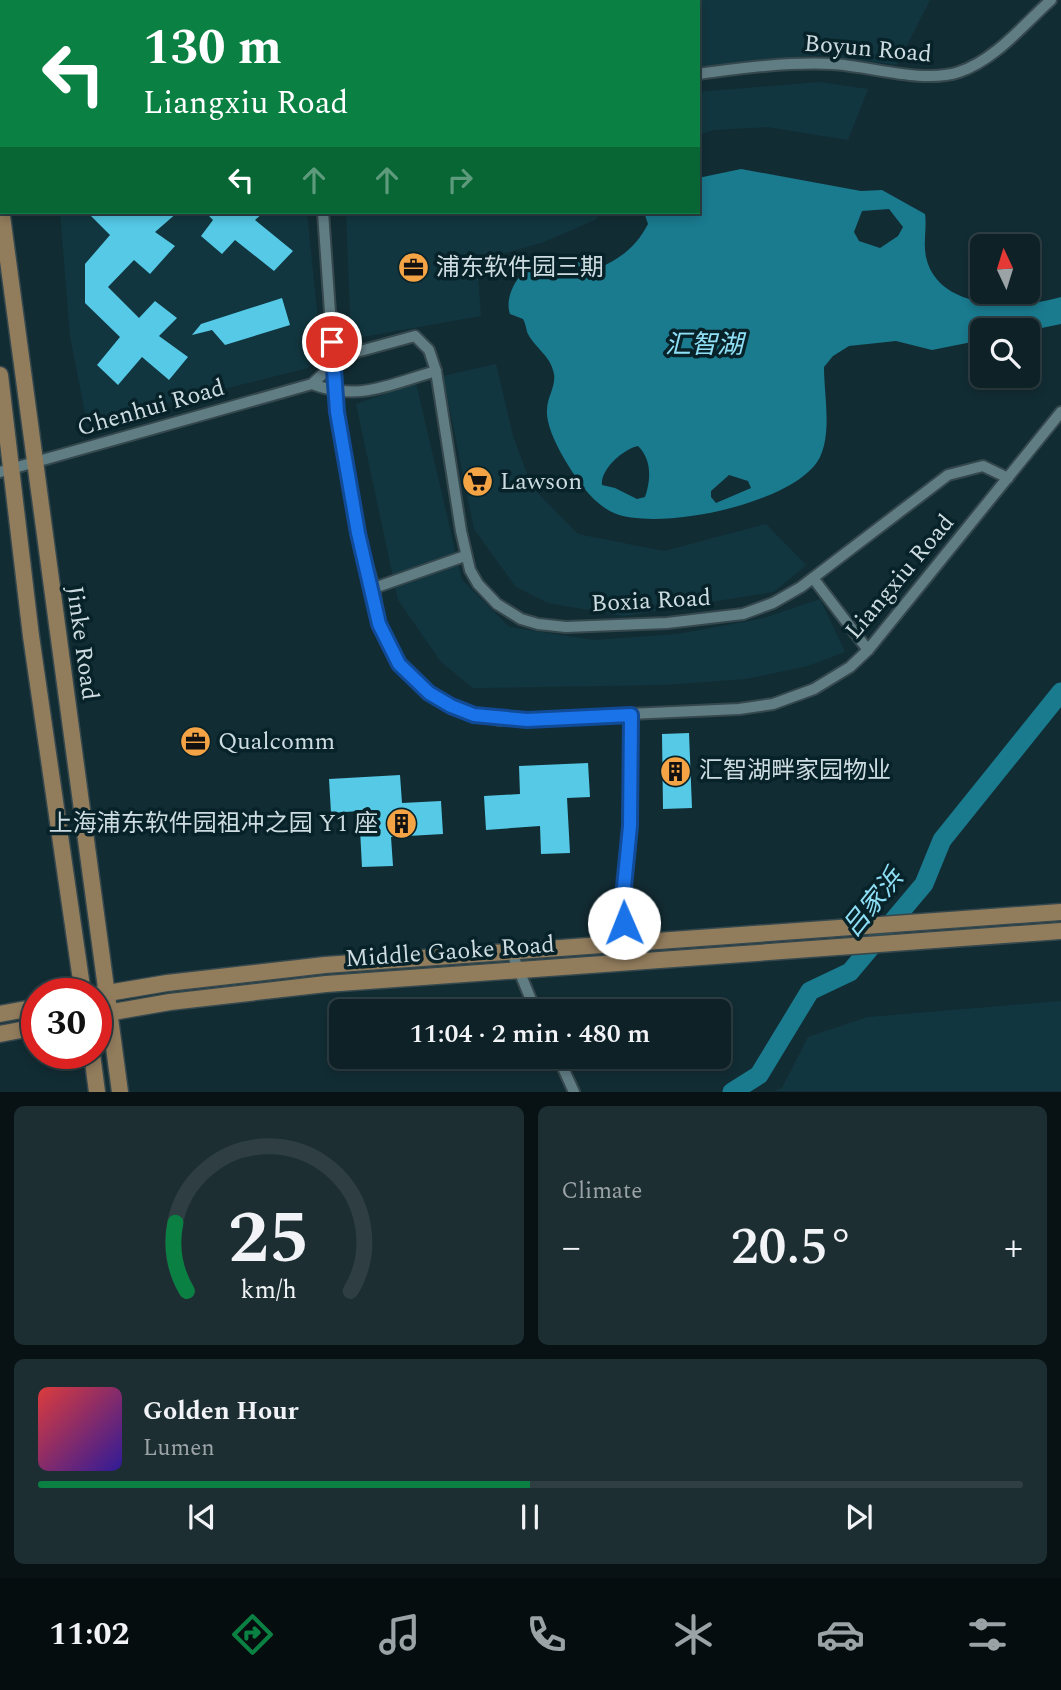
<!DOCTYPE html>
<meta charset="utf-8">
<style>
:root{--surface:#0e2126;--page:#1c2e32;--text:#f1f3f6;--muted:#9ba3a7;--line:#2e3e43;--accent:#0b8043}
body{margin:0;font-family:Spectral,"Noto Sans SC",serif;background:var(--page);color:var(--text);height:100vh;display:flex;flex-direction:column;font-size:26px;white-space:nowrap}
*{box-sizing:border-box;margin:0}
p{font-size:23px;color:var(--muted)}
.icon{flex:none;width:38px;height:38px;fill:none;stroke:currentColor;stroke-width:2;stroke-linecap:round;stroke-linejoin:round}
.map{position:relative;height:1092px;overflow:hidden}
.panel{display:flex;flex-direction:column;gap:14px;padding:14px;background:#081215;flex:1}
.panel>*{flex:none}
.banner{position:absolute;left:0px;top:0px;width:700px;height:214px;box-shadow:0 4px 10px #0003,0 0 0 2px var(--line);background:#0b8043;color:#fff;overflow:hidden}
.needle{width:46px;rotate:356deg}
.controls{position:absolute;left:970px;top:234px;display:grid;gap:14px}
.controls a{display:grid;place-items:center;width:70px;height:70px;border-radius:10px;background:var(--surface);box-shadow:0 4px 10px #0003,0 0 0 2px var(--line);font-size:35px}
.speed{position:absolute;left:21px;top:978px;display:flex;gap:14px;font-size:35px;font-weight:700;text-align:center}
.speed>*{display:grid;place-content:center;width:91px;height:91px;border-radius:50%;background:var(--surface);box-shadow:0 4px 10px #0003,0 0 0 2px var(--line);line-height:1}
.speed .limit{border:10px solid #d22;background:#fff;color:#111}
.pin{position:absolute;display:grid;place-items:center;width:60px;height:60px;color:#fff;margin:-30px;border:4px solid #fff;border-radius:50%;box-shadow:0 2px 7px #0007}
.me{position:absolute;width:77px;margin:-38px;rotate:359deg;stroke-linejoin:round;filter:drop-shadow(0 0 5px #0008)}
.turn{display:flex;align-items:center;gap:24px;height:147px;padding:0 28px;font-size:32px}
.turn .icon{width:91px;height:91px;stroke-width:2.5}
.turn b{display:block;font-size:49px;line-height:60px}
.lanes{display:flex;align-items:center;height:66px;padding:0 28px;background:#0003;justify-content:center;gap:35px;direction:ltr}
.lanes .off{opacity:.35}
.big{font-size:52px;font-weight:600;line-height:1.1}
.panel .widget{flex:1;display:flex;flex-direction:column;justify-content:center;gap:10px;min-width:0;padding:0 24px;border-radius:10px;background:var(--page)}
.panel .dial{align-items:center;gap:0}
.dial svg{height:182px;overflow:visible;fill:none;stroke:var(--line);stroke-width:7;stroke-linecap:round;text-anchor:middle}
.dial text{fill:var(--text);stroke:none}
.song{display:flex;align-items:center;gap:21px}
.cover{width:84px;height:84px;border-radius:10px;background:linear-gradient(135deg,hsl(0 70% 55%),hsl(250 70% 35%))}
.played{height:7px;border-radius:4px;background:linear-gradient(90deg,var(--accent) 50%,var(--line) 50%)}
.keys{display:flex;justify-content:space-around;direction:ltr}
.heat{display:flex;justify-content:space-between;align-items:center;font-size:38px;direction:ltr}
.panel .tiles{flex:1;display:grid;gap:14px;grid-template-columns:1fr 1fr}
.widget:last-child{grid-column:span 2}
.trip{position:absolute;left:329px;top:999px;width:402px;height:70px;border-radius:10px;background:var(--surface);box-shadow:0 4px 10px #0003,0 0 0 2px var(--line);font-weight:600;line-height:70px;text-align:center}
.dock{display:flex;height:112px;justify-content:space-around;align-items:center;background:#060d0f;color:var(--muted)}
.dock .icon{width:49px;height:49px}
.dock .active{color:var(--accent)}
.dock b{font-size:32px;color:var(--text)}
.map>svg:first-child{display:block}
.built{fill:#12363f}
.water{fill:#1a7a8e;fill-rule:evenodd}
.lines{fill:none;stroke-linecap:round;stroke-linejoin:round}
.river{stroke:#1a7a8e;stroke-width:19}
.building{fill:#55c9e6}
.minor-casing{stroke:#35484d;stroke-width:14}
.primary-casing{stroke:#35484d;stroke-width:19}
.minor{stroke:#617d84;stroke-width:10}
.primary{stroke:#917c5c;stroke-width:16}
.route-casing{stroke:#114b97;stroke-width:18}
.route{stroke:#1a73e8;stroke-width:12}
.labels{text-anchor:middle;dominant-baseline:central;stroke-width:7;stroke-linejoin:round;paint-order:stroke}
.street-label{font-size:24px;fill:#cddce0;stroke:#082229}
.poi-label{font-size:24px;fill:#cddce0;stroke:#082229;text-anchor:start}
.water-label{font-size:26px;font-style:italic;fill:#8fe0f6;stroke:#082229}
</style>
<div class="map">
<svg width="1061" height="1092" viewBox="0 0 1061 1092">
<rect width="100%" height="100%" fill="#122c33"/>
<!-- built -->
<g class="built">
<polygon points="643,0 930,0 897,65 820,55 698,67 698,2 637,2"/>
<polygon points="819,82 868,89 848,140 767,127 713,130 698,135 698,92"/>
<polygon points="60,212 307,212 321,350 308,368 87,423 70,336"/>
<polygon points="346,212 603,212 595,220 544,242 477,261 481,316 351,339"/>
<polygon points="496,364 513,436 532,487 578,534 664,551 766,524 806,565 774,592 624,616 548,603 516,587 474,529 443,376"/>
<polygon points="416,383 462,580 509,627 594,640 678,634 764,618 820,599 845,652 808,666 746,679 663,685 473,688 441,662 398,600 356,404"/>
<polygon points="1061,1001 1061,1091 774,1091 782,1088 808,1037 868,1017"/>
</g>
<!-- water -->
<path class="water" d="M741 169 861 191 882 190 925 214C927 228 923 243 926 257 938 312 1020 309 1061 297V324L1027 331H982V340L932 350 896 341 849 346 833 356 824 367C824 394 832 432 820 457 798 503 659 532 614 513 606 510 594 500 589 494 574 477 545 433 547 410 547 397 556 387 554 374 551 356 536 349 528 334 526 330 526 324 523 319L510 314C507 305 509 295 513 287 531 252 570 255 601 267 623 257 637 245 648 224L644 212H698V178ZM889 209 903 227 898 236 880 248 859 241 854 232 862 211ZM638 446C652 460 651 479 645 497L637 499 615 488 602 485C600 470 623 449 638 446ZM729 475 748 481 751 488 716 503 711 497V491Z"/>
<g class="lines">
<!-- river -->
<polyline class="river" points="732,1092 759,1075 810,991 850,972 924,884 942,840 1061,692"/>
</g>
<!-- building -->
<g class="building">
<polygon points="87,212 130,212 134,215 137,212 178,212 155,232 175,246 150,274 134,260 108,287 139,318 155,301 177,318 159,336 188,357 169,380 142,357 118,385 97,365 120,337 85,303 85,264 110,235"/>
<polygon points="205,212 264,212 255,220 293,251 274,271 235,240 222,254 201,236 213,220"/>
<polygon points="282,298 290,325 225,345 212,330 192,335 201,324"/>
<polygon points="689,733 692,808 663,809 662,734"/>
<polygon points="588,763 590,797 567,798 570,853 541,854 540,826 486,830 484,796 520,794 519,766"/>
<polygon points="400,775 402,803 441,801 443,834 391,837 393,866 362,867 359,811 331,813 329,779"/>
</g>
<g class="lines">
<defs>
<g id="minor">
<polyline points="562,0 563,2"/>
<polyline points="571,2 578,0"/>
<path d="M698 74C742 68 787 62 832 64 870 66 923 84 959 72 995 60 1023 25 1051 0"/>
<polyline points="0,181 2,181"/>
<polyline points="323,212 337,412 358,533 374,588 379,623 399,664 429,693 451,707 499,720 739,709 773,704 814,689 850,667 868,650 1061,412"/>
<path d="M312 384C359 402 390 384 436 371"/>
<polyline points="0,472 312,384 342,356 415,336 429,350 436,371 461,531 470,570 478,584 497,604 521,619 538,624 566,627 667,623 743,614 773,603 801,587 948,475 983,466 1008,478"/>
<polyline points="813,578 868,650"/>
<polyline points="374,588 465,556"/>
<polyline points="625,943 624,887 630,845 631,715"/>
<polyline points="511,951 536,1012"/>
<polyline points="558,1057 574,1092"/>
</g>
<g id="primary">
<polyline points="0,201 120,1092"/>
<polyline points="0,375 31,636 83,994"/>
<polyline points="96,995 167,983 325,965 1061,912"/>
<polyline points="0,1014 37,1007"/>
<polyline points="96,1015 170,1002 326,984 1061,931"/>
<polyline points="0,1034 37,1027"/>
<polyline points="92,1054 97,1092"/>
</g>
</defs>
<!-- minor casing -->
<use href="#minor" class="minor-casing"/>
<!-- primary casing -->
<use href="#primary" class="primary-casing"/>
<!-- minor -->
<use href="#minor" class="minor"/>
<!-- primary -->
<use href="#primary" class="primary"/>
</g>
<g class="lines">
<defs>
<polyline id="route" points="332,342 337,412 358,533 379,624 399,664 429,693 451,706 474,715 527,720 631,715 630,826 624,887 624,923"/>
</defs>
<!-- route casing -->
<use href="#route" class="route-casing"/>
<!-- route -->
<use href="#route" class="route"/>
</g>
<!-- icons -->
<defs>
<symbol id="office-disc" viewBox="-11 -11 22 22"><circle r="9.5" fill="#f4a444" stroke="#082229"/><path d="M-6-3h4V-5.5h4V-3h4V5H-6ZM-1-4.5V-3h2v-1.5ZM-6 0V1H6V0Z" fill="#111"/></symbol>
<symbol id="supermarket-disc" viewBox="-11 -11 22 22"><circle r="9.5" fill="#f4a444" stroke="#082229"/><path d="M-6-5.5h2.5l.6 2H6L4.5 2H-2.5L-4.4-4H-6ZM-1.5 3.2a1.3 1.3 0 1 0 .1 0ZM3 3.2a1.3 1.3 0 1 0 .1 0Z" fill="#111"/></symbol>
<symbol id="building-disc" viewBox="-11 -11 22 22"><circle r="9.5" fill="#f4a444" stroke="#082229"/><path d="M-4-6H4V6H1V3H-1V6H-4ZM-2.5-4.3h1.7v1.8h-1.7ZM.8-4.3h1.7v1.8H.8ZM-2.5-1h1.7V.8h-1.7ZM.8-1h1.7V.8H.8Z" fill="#111"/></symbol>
</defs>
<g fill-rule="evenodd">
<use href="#office-disc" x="396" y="250" width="35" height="35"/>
<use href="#supermarket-disc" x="460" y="464" width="35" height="35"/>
<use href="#office-disc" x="178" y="724" width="35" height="35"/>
<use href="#building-disc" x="658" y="754" width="35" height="35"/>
<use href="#building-disc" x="384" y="806" width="35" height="35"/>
</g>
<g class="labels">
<!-- street labels -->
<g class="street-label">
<text transform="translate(868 49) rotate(5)">Boyun Road</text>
<text transform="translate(151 408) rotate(-16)">Chenhui Road</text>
<text transform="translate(900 577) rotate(-50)">Liangxiu Road</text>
<text transform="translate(651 601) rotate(-3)">Boxia Road</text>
<text transform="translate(82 643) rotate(82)">Jinke Road</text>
<text transform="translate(450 952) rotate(-4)">Middle Gaoke Road</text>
</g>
<!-- poi labels -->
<g class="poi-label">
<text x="436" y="268">浦东软件园三期</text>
<text x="500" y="482">Lawson</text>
<text x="218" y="742">Qualcomm</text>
<text x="699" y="771">汇智湖畔家园物业</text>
<text x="378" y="824" text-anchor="end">上海浦东软件园祖冲之园 Y1 座</text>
</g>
<!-- water labels -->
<g class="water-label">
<text x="704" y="345">汇智湖</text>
<text transform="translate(873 903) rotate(-51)">吕家浜</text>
</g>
</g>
</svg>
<div class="controls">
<a><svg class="needle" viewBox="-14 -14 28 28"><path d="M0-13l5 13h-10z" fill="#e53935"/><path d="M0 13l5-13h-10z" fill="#9ba3a7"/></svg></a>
<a><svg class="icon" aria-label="search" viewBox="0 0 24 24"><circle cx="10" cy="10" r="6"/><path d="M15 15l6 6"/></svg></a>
</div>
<div class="speed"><div class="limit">30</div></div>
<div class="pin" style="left:332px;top:342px;background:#d93025"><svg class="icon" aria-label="arrive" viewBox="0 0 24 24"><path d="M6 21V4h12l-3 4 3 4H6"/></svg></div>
<svg class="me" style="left:624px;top:923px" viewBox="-20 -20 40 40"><circle r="19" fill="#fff"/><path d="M0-13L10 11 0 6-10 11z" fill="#1a73e8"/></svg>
<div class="trip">11:04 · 2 min · 480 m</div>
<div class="banner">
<div class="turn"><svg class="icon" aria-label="left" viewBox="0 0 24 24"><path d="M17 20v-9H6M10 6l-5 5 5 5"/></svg><div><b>130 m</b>Liangxiu Road</div></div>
<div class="lanes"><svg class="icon" aria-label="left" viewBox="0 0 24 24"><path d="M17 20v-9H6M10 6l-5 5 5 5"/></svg><svg class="icon off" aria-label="ahead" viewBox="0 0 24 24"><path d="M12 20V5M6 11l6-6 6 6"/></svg><svg class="icon off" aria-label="ahead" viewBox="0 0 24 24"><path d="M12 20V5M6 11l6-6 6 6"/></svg><svg class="icon off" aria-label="right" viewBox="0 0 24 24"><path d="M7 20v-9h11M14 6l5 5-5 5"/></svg></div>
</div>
</div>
<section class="panel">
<div class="tiles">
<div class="widget dial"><svg viewBox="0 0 100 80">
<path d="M14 69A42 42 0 1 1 86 69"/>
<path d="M14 69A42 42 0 0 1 9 39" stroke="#0b8043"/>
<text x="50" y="56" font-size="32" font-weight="700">25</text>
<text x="50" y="72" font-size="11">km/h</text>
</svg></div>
<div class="widget"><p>Climate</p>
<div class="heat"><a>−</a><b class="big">20.5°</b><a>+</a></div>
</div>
<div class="widget">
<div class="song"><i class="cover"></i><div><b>Golden Hour</b><p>Lumen</p></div></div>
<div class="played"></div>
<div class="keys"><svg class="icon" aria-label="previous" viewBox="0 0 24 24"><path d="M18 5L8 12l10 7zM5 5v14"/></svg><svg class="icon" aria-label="pause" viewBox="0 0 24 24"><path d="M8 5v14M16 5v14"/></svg><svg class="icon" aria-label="next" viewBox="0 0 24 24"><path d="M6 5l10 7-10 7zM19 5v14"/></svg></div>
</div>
</div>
</section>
<nav class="dock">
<b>11:02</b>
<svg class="icon active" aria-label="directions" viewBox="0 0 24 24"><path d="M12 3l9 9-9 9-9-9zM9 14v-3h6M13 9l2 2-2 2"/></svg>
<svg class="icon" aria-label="music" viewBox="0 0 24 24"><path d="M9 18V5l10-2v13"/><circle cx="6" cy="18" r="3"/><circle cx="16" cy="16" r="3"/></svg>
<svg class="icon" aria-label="phone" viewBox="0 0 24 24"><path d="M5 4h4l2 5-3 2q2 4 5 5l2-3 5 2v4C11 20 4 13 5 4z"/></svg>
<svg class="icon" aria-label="climate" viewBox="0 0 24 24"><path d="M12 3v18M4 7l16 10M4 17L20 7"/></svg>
<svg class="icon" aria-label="car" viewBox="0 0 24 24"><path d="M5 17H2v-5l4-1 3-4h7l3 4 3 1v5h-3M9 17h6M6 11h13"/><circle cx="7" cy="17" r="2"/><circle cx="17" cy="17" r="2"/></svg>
<svg class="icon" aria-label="filters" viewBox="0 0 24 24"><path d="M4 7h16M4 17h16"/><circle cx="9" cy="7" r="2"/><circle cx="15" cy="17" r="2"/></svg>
</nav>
